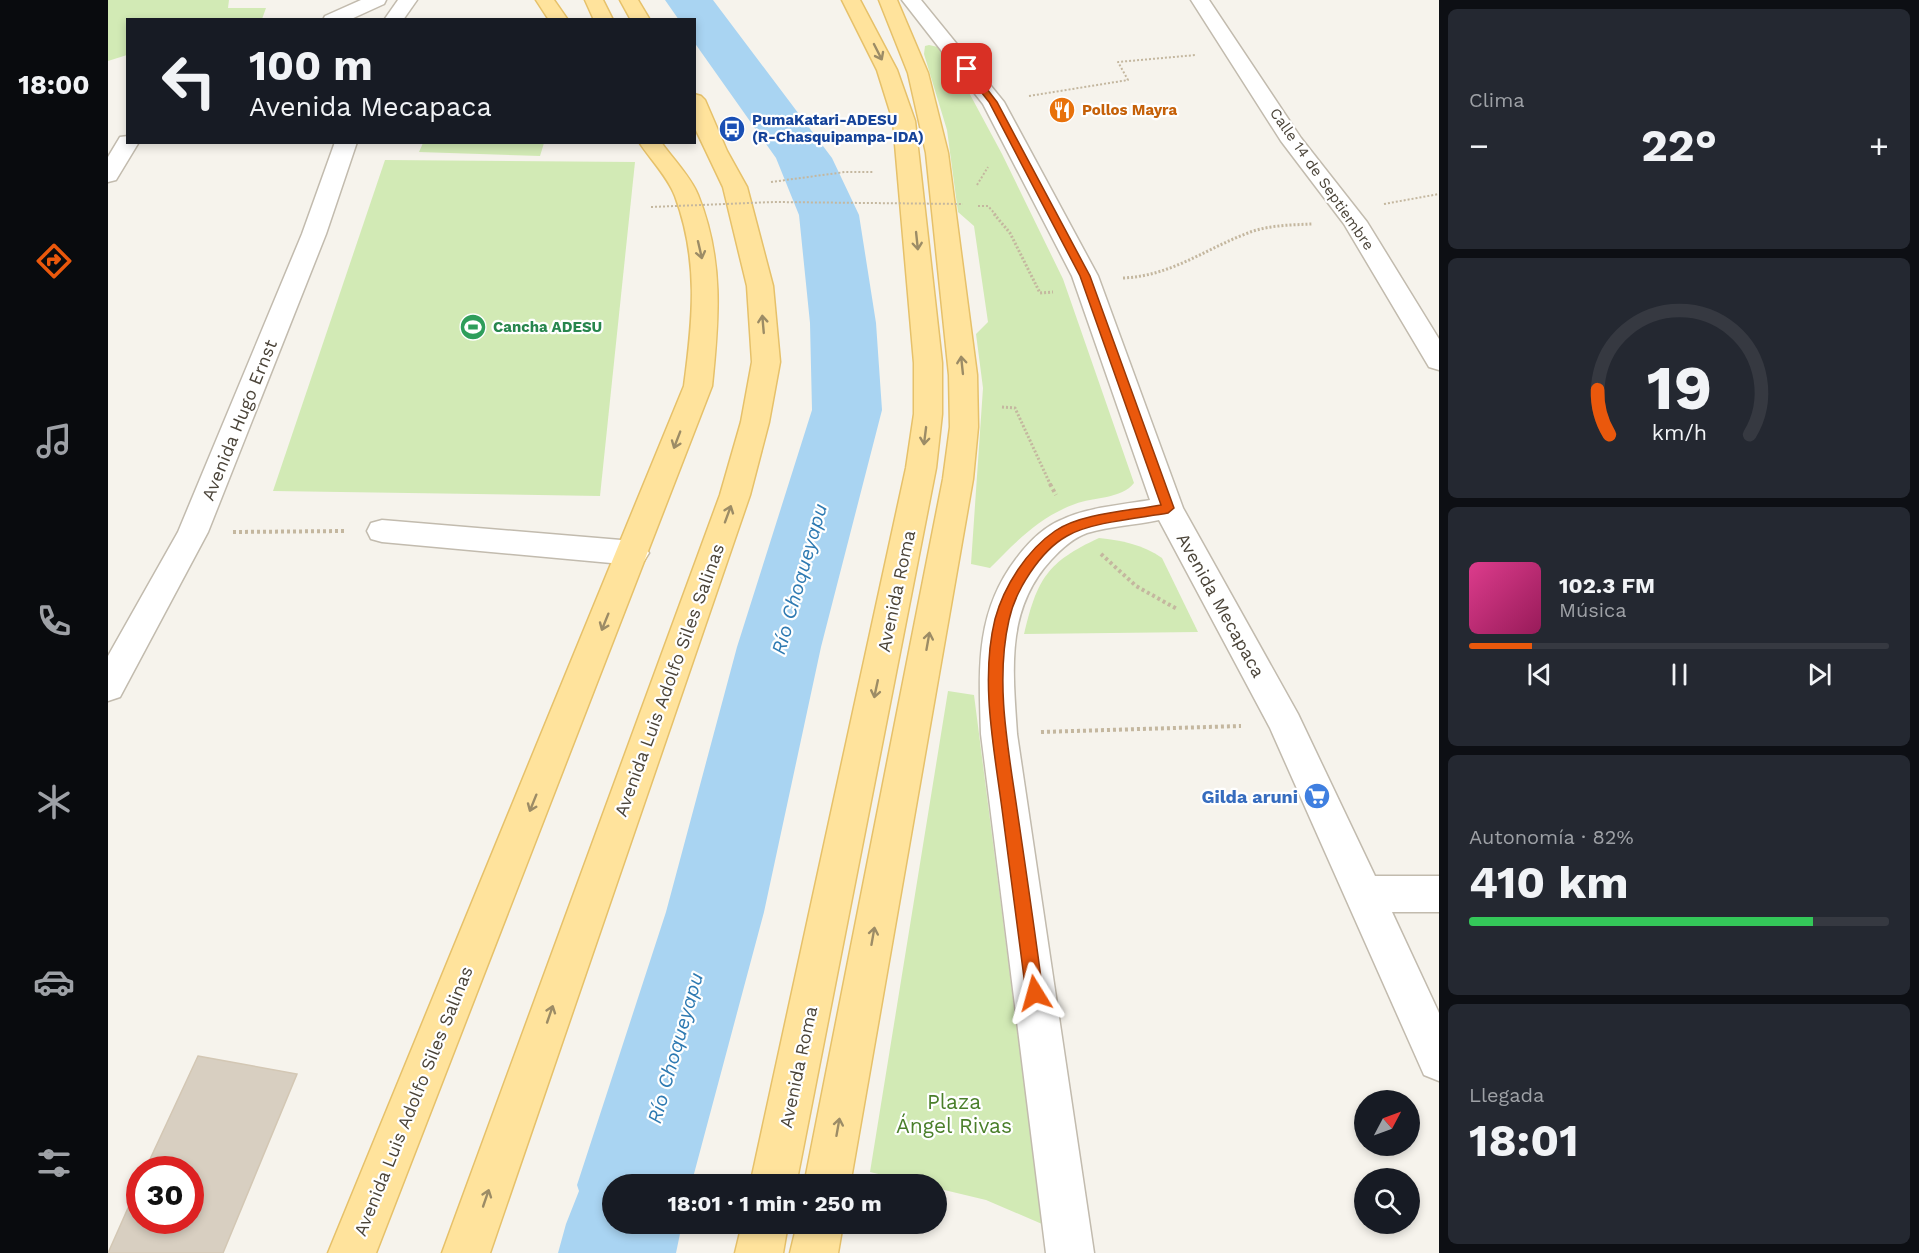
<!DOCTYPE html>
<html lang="es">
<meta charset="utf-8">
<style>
:root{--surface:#171b24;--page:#242831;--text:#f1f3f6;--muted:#9ea1a6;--line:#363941;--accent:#ea580c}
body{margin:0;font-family:"Work Sans",sans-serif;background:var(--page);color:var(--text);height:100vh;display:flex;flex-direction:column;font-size:22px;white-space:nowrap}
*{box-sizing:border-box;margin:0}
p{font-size:20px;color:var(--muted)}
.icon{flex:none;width:33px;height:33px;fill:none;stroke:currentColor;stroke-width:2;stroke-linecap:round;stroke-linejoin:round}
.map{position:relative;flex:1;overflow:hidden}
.panel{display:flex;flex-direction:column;gap:9px;padding:9px;background:#0d0f14;width:480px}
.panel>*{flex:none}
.top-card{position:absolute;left:18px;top:18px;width:570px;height:126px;border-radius:0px;box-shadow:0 3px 9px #0003;background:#171b24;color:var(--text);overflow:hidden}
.needle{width:39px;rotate:49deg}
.fabs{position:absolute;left:1246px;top:1090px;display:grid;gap:12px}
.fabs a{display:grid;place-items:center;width:66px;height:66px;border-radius:50%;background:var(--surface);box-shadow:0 3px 9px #0003;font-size:30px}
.speed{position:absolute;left:18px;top:1156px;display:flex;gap:12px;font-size:30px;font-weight:700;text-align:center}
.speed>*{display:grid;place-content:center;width:78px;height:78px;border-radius:50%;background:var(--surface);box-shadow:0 3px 9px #0003;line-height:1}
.speed .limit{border:9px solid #d22;background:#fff;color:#111}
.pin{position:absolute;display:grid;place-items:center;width:51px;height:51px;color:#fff;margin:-26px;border-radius:12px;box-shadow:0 3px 9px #0006}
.me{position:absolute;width:66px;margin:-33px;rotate:352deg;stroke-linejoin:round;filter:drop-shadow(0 0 4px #0008)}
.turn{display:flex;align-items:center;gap:21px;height:126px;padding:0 24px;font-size:27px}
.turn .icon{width:78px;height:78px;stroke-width:2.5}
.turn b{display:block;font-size:42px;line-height:51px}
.big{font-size:45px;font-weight:700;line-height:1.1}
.panel .tile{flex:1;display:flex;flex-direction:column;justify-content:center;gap:9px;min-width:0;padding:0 21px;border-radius:9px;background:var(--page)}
.panel .dial{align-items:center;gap:0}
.dial svg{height:156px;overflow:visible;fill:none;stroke:var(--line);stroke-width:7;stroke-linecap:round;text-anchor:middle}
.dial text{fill:var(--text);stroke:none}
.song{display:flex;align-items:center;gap:18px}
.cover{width:72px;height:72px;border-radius:9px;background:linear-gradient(135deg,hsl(330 70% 55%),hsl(330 70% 35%))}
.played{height:6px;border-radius:3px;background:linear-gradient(90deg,var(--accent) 15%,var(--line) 15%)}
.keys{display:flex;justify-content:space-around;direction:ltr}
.heat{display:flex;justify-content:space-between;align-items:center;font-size:33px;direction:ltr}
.charge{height:9px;border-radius:4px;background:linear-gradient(90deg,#34c759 82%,var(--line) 0)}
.trip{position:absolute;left:494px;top:1174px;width:345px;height:60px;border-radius:30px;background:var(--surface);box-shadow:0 3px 9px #0003;font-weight:700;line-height:60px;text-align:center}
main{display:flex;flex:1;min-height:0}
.menu{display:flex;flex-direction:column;width:108px;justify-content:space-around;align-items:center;background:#090b0e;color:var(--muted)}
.menu .icon{width:42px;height:42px}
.menu .active{color:var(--accent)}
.menu b{font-size:27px;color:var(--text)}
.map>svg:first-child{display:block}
.green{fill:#d2eab5}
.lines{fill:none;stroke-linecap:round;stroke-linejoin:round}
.river{fill:#a9d4f2;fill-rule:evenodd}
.building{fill:#d8cfc1;stroke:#d3c7b4;stroke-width:1.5}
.minor-casing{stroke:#c2bbae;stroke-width:3}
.major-casing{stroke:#e6c16a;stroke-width:3}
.path-far2{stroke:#c4b79f;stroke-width:2;stroke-dasharray:2 2;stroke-linecap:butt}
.path-far1{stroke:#c4b79f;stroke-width:3;stroke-dasharray:2 2;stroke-linecap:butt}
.path{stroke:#c4b79f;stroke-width:4;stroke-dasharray:3 3;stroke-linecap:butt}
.minor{fill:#fff;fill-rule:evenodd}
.major{fill:#ffe39c;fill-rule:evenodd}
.path-bridge{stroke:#c4b79f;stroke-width:2;stroke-dasharray:2 2;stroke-linecap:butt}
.oneway{stroke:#9c8c66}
.route{fill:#ea580c;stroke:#983908;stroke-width:1.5}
.labels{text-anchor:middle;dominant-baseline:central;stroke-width:4.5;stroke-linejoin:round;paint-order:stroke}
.far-food-label{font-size:15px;font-weight:bold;fill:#c56008;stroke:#fff;text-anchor:start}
.far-transit-label{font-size:15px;font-weight:bold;fill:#164399;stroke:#fff;text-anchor:start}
.far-street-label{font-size:15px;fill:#4b4439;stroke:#fff}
.far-leisure-label{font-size:15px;font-weight:bold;fill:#27864d;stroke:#fff;text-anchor:start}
.street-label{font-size:18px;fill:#4b4439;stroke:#fff}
.shop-label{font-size:18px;font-weight:bold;fill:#366cbe;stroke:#fff;text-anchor:end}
.water-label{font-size:20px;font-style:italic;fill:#2e7ab2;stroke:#fff}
.near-park-label{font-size:21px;fill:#4a7f2a;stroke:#fff}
</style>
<main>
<nav class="menu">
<b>18:00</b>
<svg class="icon active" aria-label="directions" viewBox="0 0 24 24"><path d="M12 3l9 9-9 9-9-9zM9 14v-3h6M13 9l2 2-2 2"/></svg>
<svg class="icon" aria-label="music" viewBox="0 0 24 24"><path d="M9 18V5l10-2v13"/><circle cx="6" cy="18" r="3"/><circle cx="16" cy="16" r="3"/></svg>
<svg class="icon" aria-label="phone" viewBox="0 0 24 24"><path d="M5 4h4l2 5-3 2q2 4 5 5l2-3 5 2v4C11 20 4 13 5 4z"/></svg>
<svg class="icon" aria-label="climate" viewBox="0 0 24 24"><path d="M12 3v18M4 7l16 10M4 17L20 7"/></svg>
<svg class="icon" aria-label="car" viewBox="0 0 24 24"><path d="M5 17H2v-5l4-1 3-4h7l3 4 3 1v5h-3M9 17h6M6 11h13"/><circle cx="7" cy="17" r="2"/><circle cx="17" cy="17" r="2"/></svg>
<svg class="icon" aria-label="filters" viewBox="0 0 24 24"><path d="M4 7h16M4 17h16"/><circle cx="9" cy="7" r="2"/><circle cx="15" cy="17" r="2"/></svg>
</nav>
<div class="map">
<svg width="1331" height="1253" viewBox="0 0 1331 1253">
<rect width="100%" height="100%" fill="#f6f3ec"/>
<!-- green -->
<g class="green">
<polygon points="0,0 121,0 120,8 158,8 154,19 20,20 19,55 0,61"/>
<path d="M821 45 830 47 851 74 894 154 955 279 1026 483C1014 499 985 497 967 504 931 517 908 542 882 568L863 564 875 388 868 334 880 322 866 226 850 212 839 130 816 54 817 46Z"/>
<polygon points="315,143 315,142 436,143 432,156 311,152"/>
<polygon points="277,160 527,162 492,496 165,491"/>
<path d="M991 538C1013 540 1036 545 1054 558L1090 632 916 634C929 579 939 562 991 538Z"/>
<polygon points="840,691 866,695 934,1224 878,1200 828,1188 828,1185 816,1185 762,1172"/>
</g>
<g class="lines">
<!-- river -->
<polygon class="river" points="557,0 605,0 724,158 751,215 768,323 774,410 713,647 656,912 583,1185 504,1185 504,1224 574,1224 568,1253 450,1253 458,1224 471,1191 469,1185 558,912 629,647 704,410 702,323 691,215 668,158 586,42 586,20 571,20"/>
</g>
<!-- building -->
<polygon class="building" points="90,1056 189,1074 115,1253 0,1253 32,1181 32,1221 82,1221 82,1170 37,1170"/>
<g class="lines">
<defs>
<g id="minor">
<polygon points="253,0 278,0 276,4 241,20 215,20 217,16"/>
<polygon points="290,0 309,0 295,20 276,20"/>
<path d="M794 0H813L896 102 990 276 1075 508 1190 714 1267 876H1331V912H1284L1331 1013V1081L1316 1075 1162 728 1051 520C1028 525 1002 526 979 533 965 538 953 549 943 560 897 610 905 671 909 734L986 1253H938L873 734C871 669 867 613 908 559 920 543 934 528 953 520 980 507 1013 505 1042 500L964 276 875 104Z"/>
<polygon points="1083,0 1101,0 1193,138 1259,222 1331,339 1331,370 1321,367 1236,224 1173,141"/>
<polygon points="20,136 20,142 31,142 8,180 0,182 0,157 12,137"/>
<polygon points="227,142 249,142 218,234 100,532 12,697 0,701 0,656 70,532 194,234"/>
<polygon points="274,520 525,541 536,545 541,553 536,561 525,565 274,542 263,539 259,531 263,523"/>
</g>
<g id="major">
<polygon points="428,0 446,0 460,20 441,20"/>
<polygon points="477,0 495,0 505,20 486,20"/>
<polygon points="512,0 530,0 542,20 523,20"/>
<polygon points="734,0 752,0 789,70 807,121 834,363 834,414 828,468 688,1185 642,1185 798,468 806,414 806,363 785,121 769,70"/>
<polygon points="771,0 789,0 820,73 840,153 869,375 870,427 865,479 742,1185 696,1185 835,479 842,427 841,375 818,153 800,73"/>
<polygon points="586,94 593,96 597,100 619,151 639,187 665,286 672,362 661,422 642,495 382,1253 334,1253 612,495 633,422 644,362 639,286 615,187 586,126"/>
<path d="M531 142H553C565 159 583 177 590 195 616 259 611 320 604 386L268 1253H220L576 386C585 319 591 261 567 196 560 177 542 159 531 142Z"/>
<polygon points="634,1224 680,1224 675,1253 627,1253"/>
<polygon points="689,1224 735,1224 730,1253 682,1253"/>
</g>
</defs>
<!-- minor casing -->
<use href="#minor" class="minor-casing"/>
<!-- major casing -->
<use href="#major" class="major-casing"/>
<!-- path-far2 -->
<g class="path-far2">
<polyline points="921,96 1020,80 1010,62 1088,55"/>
<polyline points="663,182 737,172 766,172"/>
<polyline points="869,185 880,167"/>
<polyline points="1276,204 1331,194"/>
<polyline points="870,206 880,206 888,215"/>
</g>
<!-- path-far1 -->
<g class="path-far1">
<polyline points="886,214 902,233 932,293 945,292"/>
<path d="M1015 278C1063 276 1097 249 1140 233 1160 225 1183 225 1204 224"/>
<polyline points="894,407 907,408 943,486"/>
</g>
<!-- path -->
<g class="path">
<polyline points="942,484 948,495"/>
<polyline points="125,532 238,531"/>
<polyline points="993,554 1028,586 1069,609"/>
<polyline points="933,732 1133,726"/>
</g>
<!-- minor -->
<use href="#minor" class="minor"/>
<!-- major -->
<use href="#major" class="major"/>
<!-- path-bridge -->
<polyline class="path-bridge" points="543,207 666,202 855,204"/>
</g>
<!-- one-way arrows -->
<defs><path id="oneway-shaft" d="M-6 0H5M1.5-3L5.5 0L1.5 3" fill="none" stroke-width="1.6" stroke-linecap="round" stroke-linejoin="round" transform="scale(1.5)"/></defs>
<g class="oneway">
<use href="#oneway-shaft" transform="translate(770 52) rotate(63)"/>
<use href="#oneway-shaft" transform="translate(809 241) rotate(84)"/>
<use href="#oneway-shaft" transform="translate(592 250) rotate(77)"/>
<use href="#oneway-shaft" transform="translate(655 324) rotate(-95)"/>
<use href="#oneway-shaft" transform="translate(854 365) rotate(-96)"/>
<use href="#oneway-shaft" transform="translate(817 436) rotate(97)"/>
<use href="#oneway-shaft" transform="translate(569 440) rotate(111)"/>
<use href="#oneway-shaft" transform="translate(620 514) rotate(-70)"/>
<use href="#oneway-shaft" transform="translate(497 622) rotate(112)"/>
<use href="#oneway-shaft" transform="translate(820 641) rotate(-80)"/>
<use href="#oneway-shaft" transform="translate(768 689) rotate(102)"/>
<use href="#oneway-shaft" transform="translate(425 803) rotate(112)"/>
<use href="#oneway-shaft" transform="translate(765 936) rotate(-80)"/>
<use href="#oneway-shaft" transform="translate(442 1014) rotate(-71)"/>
<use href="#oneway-shaft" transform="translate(730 1127) rotate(-80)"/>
<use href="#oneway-shaft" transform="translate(378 1198) rotate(-71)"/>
</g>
<!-- route -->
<path class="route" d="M856 67H862L889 102 982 276 1066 508 1060 513C1032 518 983 522 959 536 932 551 907 591 901 620 887 681 900 748 909 809 918 870 927 932 935 993L933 999 927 1002 921 999 918 993C910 932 902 870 894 809 886 748 872 680 887 619 896 586 919 550 947 531 973 513 1022 511 1053 505L972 276 881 102 855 69Z"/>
<!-- icons -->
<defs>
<symbol id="restaurant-disc" viewBox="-11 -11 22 22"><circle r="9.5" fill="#e8710a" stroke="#fff"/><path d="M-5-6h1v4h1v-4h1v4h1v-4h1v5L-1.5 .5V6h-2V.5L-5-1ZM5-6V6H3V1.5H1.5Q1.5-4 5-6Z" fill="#fff"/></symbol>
<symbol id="bus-disc" viewBox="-11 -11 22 22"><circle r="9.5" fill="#1a4fb4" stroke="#fff"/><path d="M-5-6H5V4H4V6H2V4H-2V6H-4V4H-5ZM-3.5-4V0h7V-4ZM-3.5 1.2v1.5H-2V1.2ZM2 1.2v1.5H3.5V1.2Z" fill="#fff"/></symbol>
<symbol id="stadium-disc" viewBox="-11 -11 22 22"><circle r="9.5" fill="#2e9e5b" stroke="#fff"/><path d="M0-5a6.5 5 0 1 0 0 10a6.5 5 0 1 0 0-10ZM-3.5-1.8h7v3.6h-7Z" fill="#fff"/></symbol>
<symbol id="supermarket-disc" viewBox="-11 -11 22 22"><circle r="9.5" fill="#3f7fe0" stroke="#fff"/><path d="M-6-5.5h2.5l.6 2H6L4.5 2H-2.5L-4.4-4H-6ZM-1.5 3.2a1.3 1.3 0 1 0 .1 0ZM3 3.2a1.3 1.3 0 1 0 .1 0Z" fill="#fff"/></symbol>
</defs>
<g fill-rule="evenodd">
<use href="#restaurant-disc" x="939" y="95" width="30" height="30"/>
<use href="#bus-disc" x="609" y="114" width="30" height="30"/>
<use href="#stadium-disc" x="350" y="312" width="30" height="30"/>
<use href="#supermarket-disc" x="1194" y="781" width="30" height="30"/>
</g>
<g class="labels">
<!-- far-food labels -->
<g class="far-food-label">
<text x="974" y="110">Pollos Mayra</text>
</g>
<!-- far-transit labels -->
<g class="far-transit-label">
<text x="644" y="120">PumaKatari-ADESU<tspan x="644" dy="17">(R-Chasquipampa-IDA)</tspan></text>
</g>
<!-- far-street labels -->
<g class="far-street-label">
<text transform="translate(1214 179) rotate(55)">Calle 14 de Septiembre</text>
</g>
<!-- far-leisure labels -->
<g class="far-leisure-label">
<text x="385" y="327">Cancha ADESU</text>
</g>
<!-- street labels -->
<g class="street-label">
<text transform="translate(131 420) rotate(-68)">Avenida Hugo Ernst</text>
<text transform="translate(788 591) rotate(-78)">Avenida Roma</text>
<text transform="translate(1113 605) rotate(61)">Avenida Mecapaca</text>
<text transform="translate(561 680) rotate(-70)">Avenida Luis Adolfo Siles Salinas</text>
<text transform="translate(690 1067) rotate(-78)">Avenida Roma</text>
<text transform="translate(305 1101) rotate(-68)">Avenida Luis Adolfo Siles Salinas</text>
</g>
<!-- shop labels -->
<g class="shop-label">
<text x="1190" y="796">Gilda aruni</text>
</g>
<!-- water labels -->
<g class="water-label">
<text transform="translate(691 579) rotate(-74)">Río Choqueyapu</text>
<text transform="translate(567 1048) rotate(-74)">Río Choqueyapu</text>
</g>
<!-- near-park labels -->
<g class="near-park-label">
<text x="846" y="1101">Plaza<tspan x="846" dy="24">Ángel Rivas</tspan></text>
</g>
</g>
</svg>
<div class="fabs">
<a><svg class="needle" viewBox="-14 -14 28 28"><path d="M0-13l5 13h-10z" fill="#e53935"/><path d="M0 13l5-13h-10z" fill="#9ea1a6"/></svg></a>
<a><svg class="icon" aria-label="search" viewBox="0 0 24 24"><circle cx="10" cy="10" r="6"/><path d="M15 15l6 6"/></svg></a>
</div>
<div class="speed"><div class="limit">30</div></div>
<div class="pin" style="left:859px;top:69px;background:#d93025"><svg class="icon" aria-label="arrive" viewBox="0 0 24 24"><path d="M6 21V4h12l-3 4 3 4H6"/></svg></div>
<svg class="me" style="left:927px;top:993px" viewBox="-20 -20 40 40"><path d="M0-17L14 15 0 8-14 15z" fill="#ea580c" stroke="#fff" stroke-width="4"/></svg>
<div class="trip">18:01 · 1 min · 250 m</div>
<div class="top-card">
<div class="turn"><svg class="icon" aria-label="left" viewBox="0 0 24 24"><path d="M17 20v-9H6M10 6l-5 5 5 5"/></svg><div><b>100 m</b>Avenida Mecapaca</div></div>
</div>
</div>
<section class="panel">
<div class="tile"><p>Clima</p>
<div class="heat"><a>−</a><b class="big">22°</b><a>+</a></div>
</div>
<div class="tile dial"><svg viewBox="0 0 100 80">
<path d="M14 69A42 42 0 1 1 86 69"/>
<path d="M14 69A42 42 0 0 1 8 46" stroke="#ea580c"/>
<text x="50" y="56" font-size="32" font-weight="700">19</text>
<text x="50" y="72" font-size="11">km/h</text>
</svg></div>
<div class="tile">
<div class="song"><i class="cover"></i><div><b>102.3 FM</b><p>Música</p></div></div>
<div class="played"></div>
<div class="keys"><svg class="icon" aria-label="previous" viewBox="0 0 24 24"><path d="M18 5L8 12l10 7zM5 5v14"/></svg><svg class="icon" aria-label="pause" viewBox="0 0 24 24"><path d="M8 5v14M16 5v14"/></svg><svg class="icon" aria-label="next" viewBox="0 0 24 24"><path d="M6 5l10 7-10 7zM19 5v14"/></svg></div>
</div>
<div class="tile"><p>Autonomía · 82%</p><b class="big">410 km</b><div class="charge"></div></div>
<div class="tile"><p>Llegada</p><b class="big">18:01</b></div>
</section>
</main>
